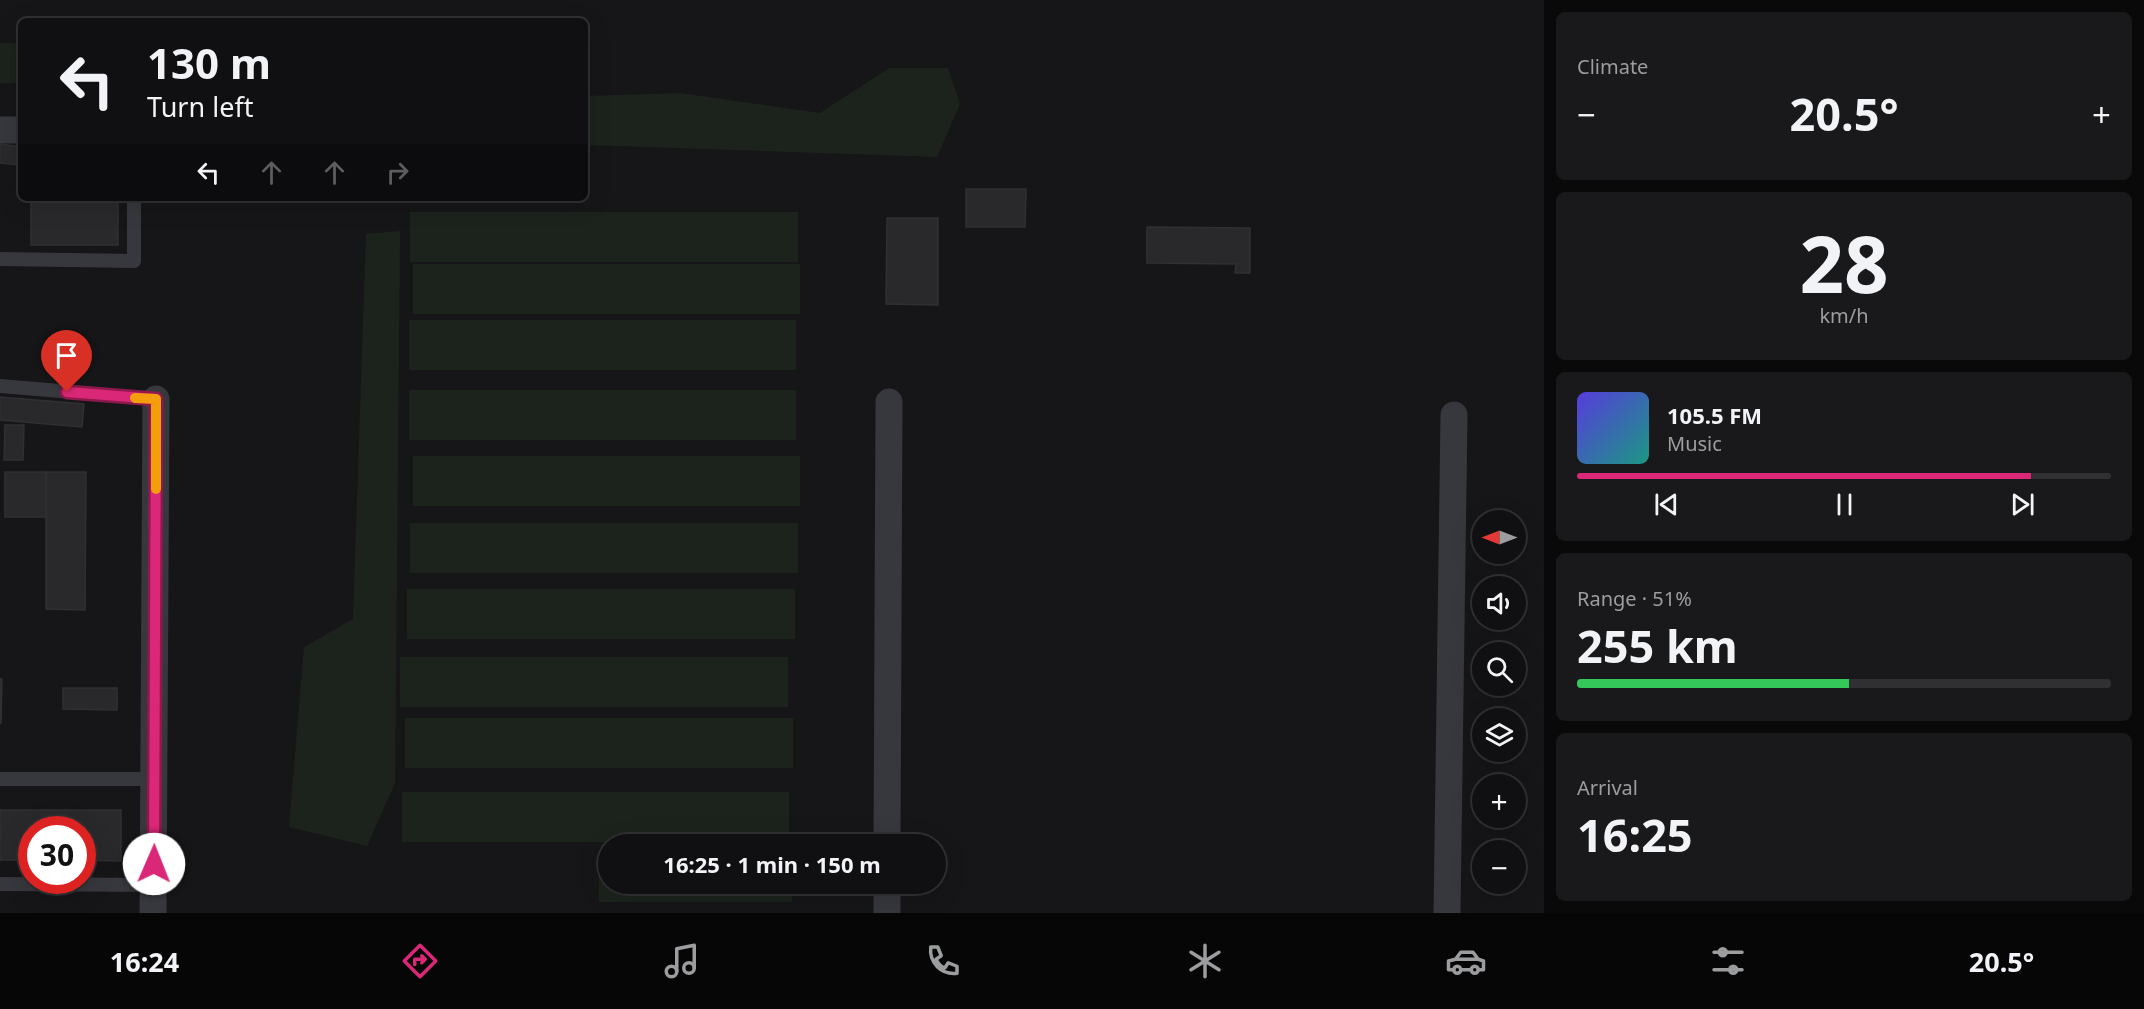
<!DOCTYPE html>
<meta charset="utf-8">
<style>
:root{--surface:#101012;--page:#19191b;--text:#f1f3f6;--muted:#9c9d9f;--line:#303032;--accent:#db2777}
body{margin:0;font-family:"Noto Sans",sans-serif;background:var(--page);color:var(--text);height:100vh;display:flex;flex-direction:column;font-size:22px;white-space:nowrap}
*{box-sizing:border-box;margin:0}
p{font-size:20px;color:var(--muted)}
.icon{flex:none;width:33px;height:33px;fill:none;stroke:currentColor;stroke-width:2;stroke-linecap:round;stroke-linejoin:round}
.map{position:relative;flex:1;overflow:hidden}
.panel{display:flex;flex-direction:column;gap:12px;padding:12px;background:#09090a;width:600px}
.panel>*{flex:none}
.guide{position:absolute;left:18px;top:18px;width:570px;height:183px;border-radius:9px;box-shadow:0 6px 24px #0002,0 0 0 2px var(--line);background:#101012;color:var(--text);overflow:hidden}
.needle{width:39px;rotate:270deg}
.buttons{position:absolute;left:1472px;top:510px;display:grid;gap:12px}
.buttons a{display:grid;place-items:center;width:54px;height:54px;border-radius:50%;background:var(--surface);box-shadow:0 6px 24px #0002,0 0 0 2px var(--line);font-size:30px}
.speed{position:absolute;left:18px;top:816px;display:flex;gap:12px;font-size:30px;font-weight:700;text-align:center}
.speed>*{display:grid;place-content:center;width:78px;height:78px;border-radius:50%;background:var(--surface);box-shadow:0 6px 24px #0002,0 0 0 2px var(--line);line-height:1}
.speed .limit{border:9px solid #d22;background:#fff;color:#111}
.pin{position:absolute;display:grid;place-items:center;width:51px;height:51px;color:#fff;margin:-62px -26px;border-radius:50% 50% 50% 0;rotate:-45deg;box-shadow:0 0 6px #0007}
.pin .icon{rotate:45deg}
.me{position:absolute;width:66px;margin:-33px;rotate:1deg;stroke-linejoin:round;filter:drop-shadow(0 0 4px #0008)}
.turn{display:flex;align-items:center;gap:21px;height:126px;padding:0 30px;font-size:27px}
.turn .icon{width:78px;height:78px;stroke-width:2.5}
.turn b{display:block;font-size:42px;line-height:51px}
.lanes{display:flex;align-items:center;height:57px;padding:0 30px;background:#0003;justify-content:center;gap:30px;direction:ltr}
.lanes .off{opacity:.35}
.big{font-size:45px;font-weight:700;line-height:1.1}
.panel .card{flex:1;display:flex;flex-direction:column;justify-content:center;gap:9px;min-width:0;padding:0 21px;border-radius:9px;background:var(--page)}
.panel .dial{align-items:center;gap:0}
.dial b{font-size:78px;line-height:1}
.song{display:flex;align-items:center;gap:18px}
.cover{width:72px;height:72px;border-radius:9px;background:linear-gradient(135deg,hsl(250 70% 55%),hsl(170 70% 35%))}
.played{height:6px;border-radius:3px;background:linear-gradient(90deg,var(--accent) 85%,var(--line) 85%)}
.keys{display:flex;justify-content:space-around;direction:ltr}
.heat{display:flex;justify-content:space-between;align-items:center;font-size:33px;direction:ltr}
.charge{height:9px;border-radius:4px;background:linear-gradient(90deg,#34c759 51%,var(--line) 0)}
.trip{position:absolute;left:598px;top:834px;width:348px;height:60px;border-radius:30px;background:var(--surface);box-shadow:0 6px 24px #0002,0 0 0 2px var(--line);font-weight:700;line-height:60px;text-align:center}
.tabs{display:flex;height:96px;justify-content:space-around;align-items:center;background:#060607;color:var(--muted)}
.tabs .icon{width:42px;height:42px}
.tabs .active{color:var(--accent)}
.tabs b{font-size:27px;color:var(--text)}
main{display:flex;flex:1;min-height:0}
.map>svg:first-child{display:block}
.green{fill:#1c231d}
.building{fill:#29292c;stroke:#303034;stroke-width:1.5}
.lines{fill:none;stroke-linecap:round;stroke-linejoin:round}
.service{stroke:#37383d;stroke-width:14}
.minor{stroke:#37383d;stroke-width:27}
.route-casing{stroke:#8e194d;stroke-width:15}
.route{stroke:#db2777;stroke-width:10}
.slow{stroke:#f59e0b;stroke-width:10}
</style>
<main>
<div class="map">
<svg width="1544" height="913" viewBox="0 0 1544 913">
<rect width="100%" height="100%" fill="#161618"/>
<!-- green -->
<g class="green">
<rect x="0" y="43" width="21" height="40"/>
<polygon points="889,68 948,68 960,104 937,157 585,145 585,96 680,93 820,113"/>
<rect x="410" y="212" width="388" height="50"/>
<polygon points="400,231 395,783 367,846 289,827 304,647 353,619 366,234"/>
<rect x="413" y="264" width="387" height="50"/>
<rect x="409" y="320" width="387" height="50"/>
<rect x="409" y="390" width="387" height="50"/>
<rect x="413" y="456" width="387" height="50"/>
<rect x="410" y="523" width="388" height="50"/>
<rect x="407" y="589" width="388" height="50"/>
<rect x="400" y="657" width="388" height="50"/>
<rect x="405" y="718" width="388" height="50"/>
<rect x="402" y="792" width="387" height="50"/>
<polygon points="599,859 609,859 609,884 792,884 792,902 599,902"/>
</g>
<!-- building -->
<g class="building">
<polygon points="0,144 21,147 19,165 0,163"/>
<polygon points="966,189 1026,189 1025,227 966,227"/>
<rect x="31" y="198" width="87" height="47"/>
<polygon points="887,218 938,218 938,305 886,304"/>
<polygon points="1147,227 1250,228 1250,273 1235,273 1236,264 1147,263"/>
<polygon points="0,397 84,404 82,427 0,420"/>
<polygon points="5,425 24,425 23,460 4,460"/>
<rect x="5" y="472" width="41" height="45"/>
<polygon points="46,472 86,472 85,610 46,609"/>
<polygon points="0,679 2,679 1,723 0,723"/>
<polygon points="63,688 117,688 117,710 63,709"/>
<polygon points="0,810 121,810 121,861 82,860 82,830 32,830 32,860 0,860"/>
</g>
<g class="lines">
<!-- service -->
<g class="service">
<polyline points="0,259 134,261 134,198"/>
<polyline points="0,386 156,399"/>
<polyline points="0,779 155,779"/>
<polyline points="0,884 153,885"/>
</g>
<!-- minor -->
<g class="minor">
<polyline points="0,130 21,130"/>
<polyline points="887,844 889,402"/>
<polyline points="153,913 156,399"/>
<polyline points="887,913 887,884"/>
<polyline points="1447,913 1454,415"/>
</g>
</g>
<g class="lines">
<defs>
<polyline id="route" points="67,392 156,399 154,864"/>
</defs>
<!-- route casing -->
<use href="#route" class="route-casing"/>
<!-- route -->
<use href="#route" class="route"/>
<!-- slow -->
<polyline class="slow" points="135,398 156,399 156,489"/>
</g>
</svg>
<div class="buttons">
<a><svg class="needle" viewBox="-14 -14 28 28"><path d="M0-13l5 13h-10z" fill="#e53935"/><path d="M0 13l5-13h-10z" fill="#9c9d9f"/></svg></a>
<a><svg class="icon" aria-label="sound" viewBox="0 0 24 24"><path d="M4 9h4l5-4v14l-5-4H4zM17 9q2 3 0 6"/></svg></a>
<a><svg class="icon" aria-label="search" viewBox="0 0 24 24"><circle cx="10" cy="10" r="6"/><path d="M15 15l6 6"/></svg></a>
<a><svg class="icon" aria-label="layers" viewBox="0 0 24 24"><path d="M12 4l9 5-9 5-9-5zM3 14l9 5 9-5"/></svg></a>
<a>+</a>
<a>−</a>
</div>
<div class="speed"><div class="limit">30</div></div>
<div class="pin" style="left:67px;top:392px;background:#d93025"><svg class="icon" aria-label="arrive" viewBox="0 0 24 24"><path d="M6 21V4h12l-3 4 3 4H6"/></svg></div>
<svg class="me" style="left:154px;top:864px" viewBox="-20 -20 40 40"><circle r="19" fill="#fff"/><path d="M0-13L10 11 0 6-10 11z" fill="#db2777"/></svg>
<div class="trip">16:25 · 1 min · 150 m</div>
<div class="guide">
<div class="turn"><svg class="icon" aria-label="left" viewBox="0 0 24 24"><path d="M17 20v-9H6M10 6l-5 5 5 5"/></svg><div><b>130 m</b>Turn left</div></div>
<div class="lanes"><svg class="icon" aria-label="left" viewBox="0 0 24 24"><path d="M17 20v-9H6M10 6l-5 5 5 5"/></svg><svg class="icon off" aria-label="ahead" viewBox="0 0 24 24"><path d="M12 20V5M6 11l6-6 6 6"/></svg><svg class="icon off" aria-label="ahead" viewBox="0 0 24 24"><path d="M12 20V5M6 11l6-6 6 6"/></svg><svg class="icon off" aria-label="right" viewBox="0 0 24 24"><path d="M7 20v-9h11M14 6l5 5-5 5"/></svg></div>
</div>
</div>
<section class="panel">
<div class="card"><p>Climate</p>
<div class="heat"><a>−</a><b class="big">20.5°</b><a>+</a></div>
</div>
<div class="card dial"><b>28</b><p>km/h</p></div>
<div class="card">
<div class="song"><i class="cover"></i><div><b>105.5 FM</b><p>Music</p></div></div>
<div class="played"></div>
<div class="keys"><svg class="icon" aria-label="previous" viewBox="0 0 24 24"><path d="M18 5L8 12l10 7zM5 5v14"/></svg><svg class="icon" aria-label="pause" viewBox="0 0 24 24"><path d="M8 5v14M16 5v14"/></svg><svg class="icon" aria-label="next" viewBox="0 0 24 24"><path d="M6 5l10 7-10 7zM19 5v14"/></svg></div>
</div>
<div class="card"><p>Range · 51%</p><b class="big">255 km</b><div class="charge"></div></div>
<div class="card"><p>Arrival</p><b class="big">16:25</b></div>
</section>
</main>
<nav class="tabs">
<b>16:24</b>
<svg class="icon active" aria-label="directions" viewBox="0 0 24 24"><path d="M12 3l9 9-9 9-9-9zM9 14v-3h6M13 9l2 2-2 2"/></svg>
<svg class="icon" aria-label="music" viewBox="0 0 24 24"><path d="M9 18V5l10-2v13"/><circle cx="6" cy="18" r="3"/><circle cx="16" cy="16" r="3"/></svg>
<svg class="icon" aria-label="phone" viewBox="0 0 24 24"><path d="M5 4h4l2 5-3 2q2 4 5 5l2-3 5 2v4C11 20 4 13 5 4z"/></svg>
<svg class="icon" aria-label="climate" viewBox="0 0 24 24"><path d="M12 3v18M4 7l16 10M4 17L20 7"/></svg>
<svg class="icon" aria-label="car" viewBox="0 0 24 24"><path d="M5 17H2v-5l4-1 3-4h7l3 4 3 1v5h-3M9 17h6M6 11h13"/><circle cx="7" cy="17" r="2"/><circle cx="17" cy="17" r="2"/></svg>
<svg class="icon" aria-label="filters" viewBox="0 0 24 24"><path d="M4 7h16M4 17h16"/><circle cx="9" cy="7" r="2"/><circle cx="15" cy="17" r="2"/></svg>
<b>20.5°</b>
</nav>
